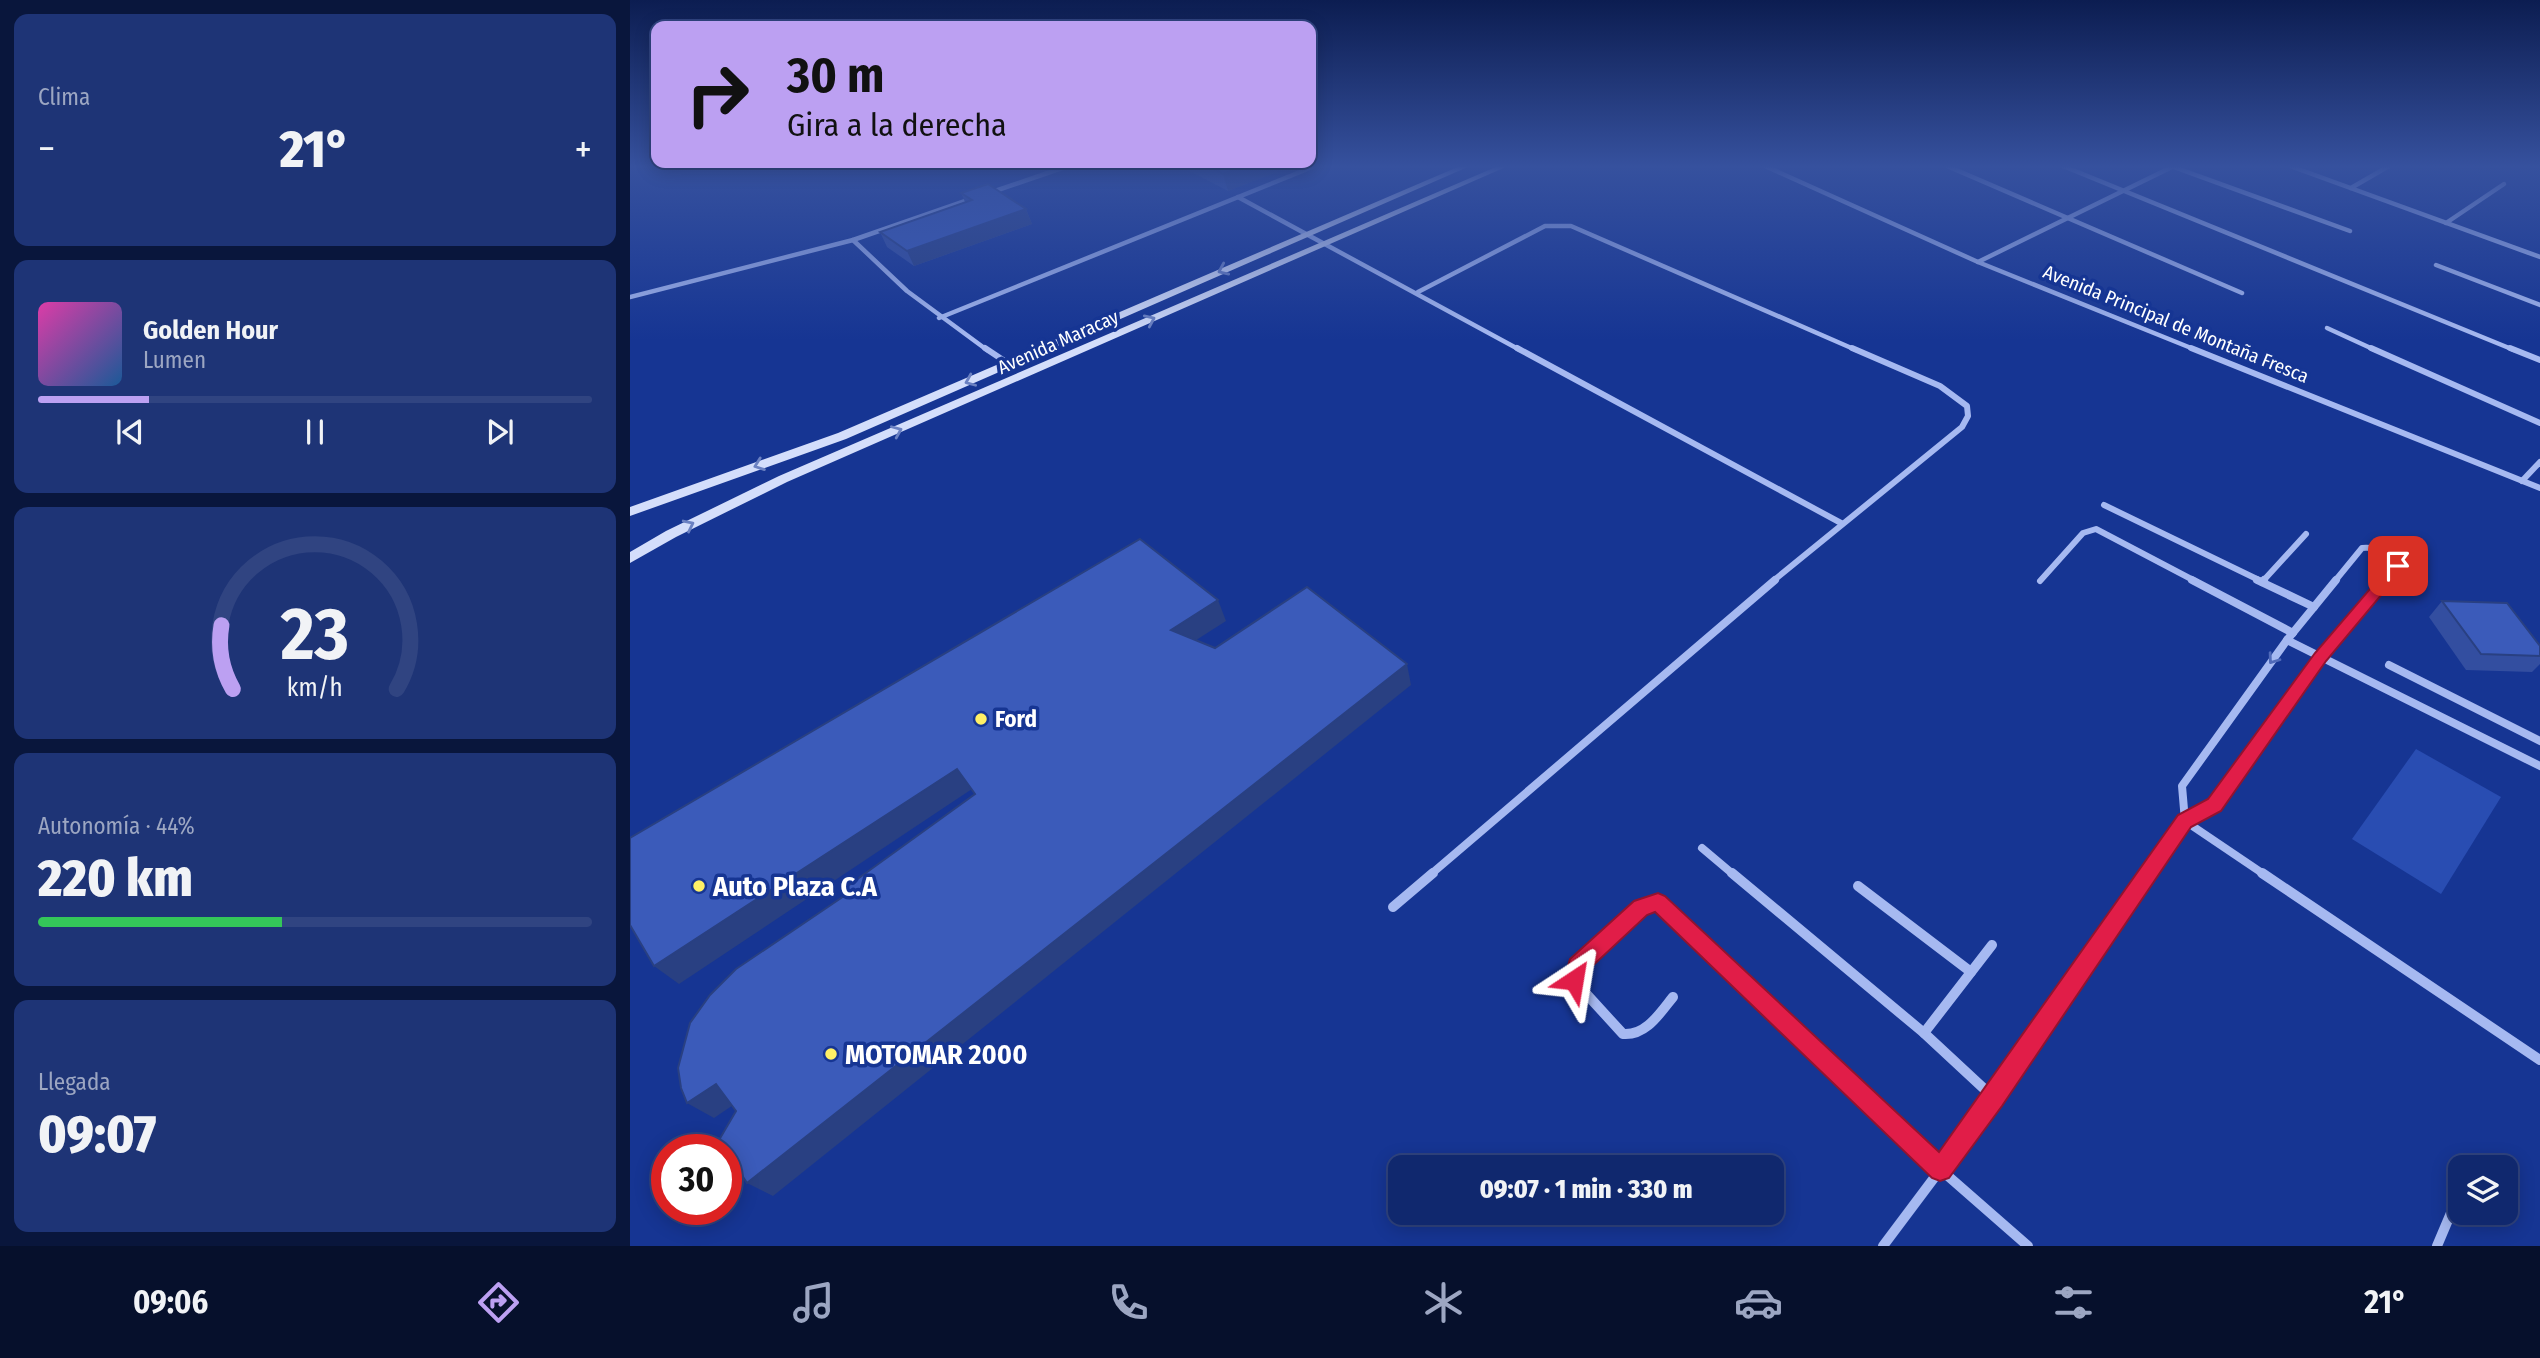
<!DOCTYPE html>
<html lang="es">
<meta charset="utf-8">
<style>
:root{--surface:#10286e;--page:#1e3476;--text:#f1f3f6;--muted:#9ca6c2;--line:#304481;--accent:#bca0f2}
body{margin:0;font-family:"Fira Sans Condensed",sans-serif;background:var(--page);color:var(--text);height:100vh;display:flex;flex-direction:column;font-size:26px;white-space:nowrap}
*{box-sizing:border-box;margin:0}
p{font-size:23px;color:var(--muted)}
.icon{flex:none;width:38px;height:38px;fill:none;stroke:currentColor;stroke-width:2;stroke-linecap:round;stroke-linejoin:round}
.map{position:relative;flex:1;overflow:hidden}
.details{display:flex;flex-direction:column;gap:14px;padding:14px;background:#09163c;width:630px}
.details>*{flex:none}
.hud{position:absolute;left:21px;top:21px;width:665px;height:147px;border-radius:14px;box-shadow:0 4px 18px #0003,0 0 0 2px var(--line);background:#bca0f2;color:#111;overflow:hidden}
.fabs{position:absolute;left:1818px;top:1155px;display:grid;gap:14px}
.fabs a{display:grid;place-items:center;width:70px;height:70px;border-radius:14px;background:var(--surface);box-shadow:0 4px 18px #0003,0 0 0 2px var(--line);font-size:35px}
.speed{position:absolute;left:21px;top:1134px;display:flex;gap:14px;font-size:35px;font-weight:700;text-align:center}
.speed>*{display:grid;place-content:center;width:91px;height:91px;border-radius:50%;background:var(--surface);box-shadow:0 4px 18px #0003,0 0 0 2px var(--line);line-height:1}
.speed .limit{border:10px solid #d22;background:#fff;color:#111}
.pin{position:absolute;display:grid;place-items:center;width:60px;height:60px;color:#fff;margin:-30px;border-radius:14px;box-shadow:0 4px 10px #0006}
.me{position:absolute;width:77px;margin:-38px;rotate:33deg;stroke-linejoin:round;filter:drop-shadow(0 0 5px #0008)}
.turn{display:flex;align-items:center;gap:24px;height:147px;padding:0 21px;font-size:32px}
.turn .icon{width:91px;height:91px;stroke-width:2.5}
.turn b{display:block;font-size:49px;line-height:60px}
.big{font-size:52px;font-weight:800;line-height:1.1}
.details .tile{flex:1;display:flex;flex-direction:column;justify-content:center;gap:10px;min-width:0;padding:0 24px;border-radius:14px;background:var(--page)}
.details .dial{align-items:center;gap:0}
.dial svg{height:182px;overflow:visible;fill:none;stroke:var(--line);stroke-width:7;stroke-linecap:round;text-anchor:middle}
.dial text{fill:var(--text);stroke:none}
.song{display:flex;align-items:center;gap:21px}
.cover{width:84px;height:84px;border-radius:10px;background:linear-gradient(135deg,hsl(320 70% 55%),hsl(210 70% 35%))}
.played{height:7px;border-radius:4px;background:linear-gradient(90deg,var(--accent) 20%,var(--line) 20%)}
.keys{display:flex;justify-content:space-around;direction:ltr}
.heat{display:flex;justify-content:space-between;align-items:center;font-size:38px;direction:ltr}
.charge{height:10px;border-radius:5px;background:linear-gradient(90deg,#34c759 44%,var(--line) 0)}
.trip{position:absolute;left:758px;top:1155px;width:396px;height:70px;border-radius:14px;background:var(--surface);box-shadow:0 4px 18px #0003,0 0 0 2px var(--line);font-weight:800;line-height:70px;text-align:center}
.tabs{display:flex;height:112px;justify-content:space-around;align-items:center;background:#06102c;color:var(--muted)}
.tabs .icon{width:49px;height:49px}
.tabs .current{color:var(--accent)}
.tabs b{font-size:32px;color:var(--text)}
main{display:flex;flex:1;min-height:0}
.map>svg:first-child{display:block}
.green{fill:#294db2}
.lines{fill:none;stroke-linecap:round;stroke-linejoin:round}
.street-far3{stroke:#a6b9f1;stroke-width:4.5}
.street-far2{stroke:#a6b9f1;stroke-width:6}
.street-far1{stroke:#a6b9f1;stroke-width:8}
.street{stroke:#a6b9f1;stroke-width:10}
.secondary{fill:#d4defb;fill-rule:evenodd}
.wall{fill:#334ea0}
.shaded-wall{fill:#294082}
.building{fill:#3b5bba;stroke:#294082;stroke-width:2}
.oneway{stroke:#6b81c2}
.oneway2{stroke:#506ab9}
.route{fill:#e11d48;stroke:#92132f;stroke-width:2}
.poi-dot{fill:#fff066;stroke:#163593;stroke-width:2.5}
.labels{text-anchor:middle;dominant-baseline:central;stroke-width:7;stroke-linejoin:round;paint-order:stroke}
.far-street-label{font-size:19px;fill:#fff;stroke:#163593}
.poi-label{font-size:23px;font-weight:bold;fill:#fff;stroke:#163593;text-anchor:start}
.near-poi-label{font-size:28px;font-weight:bold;fill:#fff;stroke:#163593;text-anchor:start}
</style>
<main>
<section class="details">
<div class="tile"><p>Clima</p>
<div class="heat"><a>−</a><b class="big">21°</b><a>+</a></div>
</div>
<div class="tile">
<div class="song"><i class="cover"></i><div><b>Golden Hour</b><p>Lumen</p></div></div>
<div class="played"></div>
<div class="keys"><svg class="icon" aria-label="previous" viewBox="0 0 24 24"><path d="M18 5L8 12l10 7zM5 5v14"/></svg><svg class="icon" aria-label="pause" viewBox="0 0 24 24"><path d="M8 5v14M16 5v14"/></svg><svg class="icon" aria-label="next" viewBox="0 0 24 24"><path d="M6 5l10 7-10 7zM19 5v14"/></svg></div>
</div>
<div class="tile dial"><svg viewBox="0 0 100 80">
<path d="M14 69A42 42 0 1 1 86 69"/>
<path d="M14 69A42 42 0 0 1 9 41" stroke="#bca0f2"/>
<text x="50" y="56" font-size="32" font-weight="700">23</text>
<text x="50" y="72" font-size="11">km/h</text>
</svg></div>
<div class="tile"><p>Autonomía · 44%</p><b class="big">220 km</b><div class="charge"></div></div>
<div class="tile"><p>Llegada</p><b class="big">09:07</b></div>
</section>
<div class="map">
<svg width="1910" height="1246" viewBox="0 0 1910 1246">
<rect width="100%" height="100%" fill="#163593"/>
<!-- green -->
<polygon class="green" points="1786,749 1871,797 1811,894 1722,839"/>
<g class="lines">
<!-- street-far3 -->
<g class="street-far3">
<polyline points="1135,166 1348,262 1566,350"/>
<polyline points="1317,166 1612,293"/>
<polyline points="1433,166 1884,350"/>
<polyline points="1541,166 1720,231"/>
<polyline points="1660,166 1910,257"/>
<polyline points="1721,188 1759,166"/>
<polyline points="359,193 438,166"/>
<polyline points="608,197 890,350"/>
<polyline points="341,199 223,240 277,291 357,350"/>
<polyline points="1816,223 1874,184"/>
<polyline points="1348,262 1544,166"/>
<polyline points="1806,265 1910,305"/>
<polyline points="788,292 915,226 941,226 1226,350"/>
<polyline points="0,297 223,240"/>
<polyline points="309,318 685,166"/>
<polyline points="1697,328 1745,350"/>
</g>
<!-- street-far2 -->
<g class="street-far2">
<polyline points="355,348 379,364"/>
<polyline points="887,348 1211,523"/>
<polyline points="1561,348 1910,488"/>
<polyline points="1741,348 1910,423"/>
<polyline points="1880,348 1910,360"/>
<polyline points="1892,481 1910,462"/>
<polyline points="1474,505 1631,581"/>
<polyline points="1143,581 1332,427 1338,416 1337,406 1310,386 1222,348"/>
<polyline points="1410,581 1453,533 1466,529 1565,581"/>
<polyline points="1633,581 1676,534"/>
<path d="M1705 581 1732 548C1748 547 1761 551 1768 566L1755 581"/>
</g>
<!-- street-far1 -->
<g class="street-far1">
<polyline points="1562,580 1663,633"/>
<polyline points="1627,580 1684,607"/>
<polyline points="1632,582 1634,580"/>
<polyline points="1657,640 1910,766"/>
<polyline points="1759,665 1910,741"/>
<polyline points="1555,821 1635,875"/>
<polyline points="1555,821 1552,786 1657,640 1706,580"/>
<polyline points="1555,821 1584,805 1691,657 1757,580"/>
<polyline points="1072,848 1104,875"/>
<polyline points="800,875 1145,580"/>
<polyline points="1518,875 1555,821"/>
</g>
<!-- street -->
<g class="street">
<polyline points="1102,873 1294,1033 1364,1098"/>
<polyline points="1632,873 1910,1060"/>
<polyline points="1228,886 1341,972"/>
<polyline points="763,907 803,873"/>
<path d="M1043 997C1030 1013 1016 1036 993 1034L950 987 944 973 947 966 1011 908 1028 902 1310 1169 1398 1246"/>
<polyline points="1294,1033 1362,945"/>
<polyline points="1253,1246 1364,1098 1519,873"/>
<polyline points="1807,1246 1829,1194"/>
</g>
<!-- secondary -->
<g class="secondary">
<polygon points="830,166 840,166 216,439 0,516 0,507 208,433"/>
<polygon points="868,166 878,166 157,482 46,537 0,563 0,552 36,531 149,476"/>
</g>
</g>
<!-- wall -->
<g class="wall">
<polygon points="550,166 662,166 598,191"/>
<polygon points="331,193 396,209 402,224 284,266 257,247 250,232 335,202"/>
<polygon points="1812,601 1910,646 1910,664 1902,672 1836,670 1799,617"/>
</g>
<!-- shaded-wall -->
<g class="shaded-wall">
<polygon points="614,166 662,166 598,191 593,174"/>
<polygon points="396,209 402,224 284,266 277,251"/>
<polygon points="588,600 596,621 549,651 541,630"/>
<polygon points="777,664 781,685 143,1196 117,1183"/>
<polygon points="327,769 342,789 49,984 24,966"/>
<polygon points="86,1084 112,1099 84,1118 57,1103"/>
</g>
<!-- building -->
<g class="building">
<polygon points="578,166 614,166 593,174"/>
<polygon points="358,184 396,209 277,251 250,232 342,200 331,193"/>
<polygon points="510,539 588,600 541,630 585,648 677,587 777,664 117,1183 96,1151 96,1150 95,1150 89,1140 106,1111 86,1084 57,1103 51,1088 48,1068 60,1023 80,995 106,969 220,892 215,888 345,794 327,769 24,966 0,925 0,838"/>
<polygon points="1812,601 1877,603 1910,646 1910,656 1851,654"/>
</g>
<!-- one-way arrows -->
<defs><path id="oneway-chevron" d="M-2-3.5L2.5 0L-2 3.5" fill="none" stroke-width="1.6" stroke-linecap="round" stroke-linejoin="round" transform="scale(1.75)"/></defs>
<g class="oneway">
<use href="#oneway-chevron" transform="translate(593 270) rotate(156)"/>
<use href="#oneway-chevron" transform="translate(520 320) rotate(-24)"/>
<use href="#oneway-chevron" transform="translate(340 381) rotate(157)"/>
<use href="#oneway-chevron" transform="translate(267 431) rotate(-23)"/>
<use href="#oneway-chevron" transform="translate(129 465) rotate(160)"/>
<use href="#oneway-chevron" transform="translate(59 525) rotate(-26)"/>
</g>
<use class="oneway2" href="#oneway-chevron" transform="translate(1643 659) rotate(126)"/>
<!-- sky -->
<linearGradient id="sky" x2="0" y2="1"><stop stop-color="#0c1d51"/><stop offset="0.49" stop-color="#36519e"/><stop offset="1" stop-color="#36519e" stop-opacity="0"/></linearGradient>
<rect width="1910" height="340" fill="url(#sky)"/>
<!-- route -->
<polygon class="route" points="1768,560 1773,562 1773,569 1696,661 1591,811 1561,827 1372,1106 1319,1178 1310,1181 1302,1178 1025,912 1017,915 957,971 952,987 944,990 937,987 934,980 940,959 1004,901 1028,893 1035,896 1309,1152 1548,815 1578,799 1685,653 1763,562"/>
<!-- markers -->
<g class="poi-dot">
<circle cx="351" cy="719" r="7"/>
<circle cx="69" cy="886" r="7"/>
<circle cx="201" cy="1054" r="7"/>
</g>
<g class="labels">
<!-- far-street labels -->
<g class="far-street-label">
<text transform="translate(1546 324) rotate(22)">Avenida Principal de Montaña Fresca</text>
<text transform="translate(428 342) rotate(-24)">Avenida Maracay</text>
</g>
<!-- poi labels -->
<g class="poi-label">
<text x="365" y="719">Ford</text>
</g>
<!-- near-poi labels -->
<g class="near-poi-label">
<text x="83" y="886">Auto Plaza C.A</text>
<text x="215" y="1054">MOTOMAR 2000</text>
</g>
</g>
</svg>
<div class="fabs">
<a><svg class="icon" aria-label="layers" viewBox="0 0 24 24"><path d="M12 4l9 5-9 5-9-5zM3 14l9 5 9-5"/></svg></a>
</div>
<div class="speed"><div class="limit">30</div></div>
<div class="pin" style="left:1768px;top:566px;background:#d93025"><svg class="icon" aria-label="arrive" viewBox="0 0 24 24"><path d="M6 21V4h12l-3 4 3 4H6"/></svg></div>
<svg class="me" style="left:944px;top:980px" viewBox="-20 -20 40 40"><path d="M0-17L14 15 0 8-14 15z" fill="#e11d48" stroke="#fff" stroke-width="4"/></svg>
<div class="trip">09:07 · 1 min · 330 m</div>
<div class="hud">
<div class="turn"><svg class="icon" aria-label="right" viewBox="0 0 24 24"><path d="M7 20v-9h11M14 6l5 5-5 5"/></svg><div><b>30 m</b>Gira a la derecha</div></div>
</div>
</div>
</main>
<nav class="tabs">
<b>09:06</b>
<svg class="icon current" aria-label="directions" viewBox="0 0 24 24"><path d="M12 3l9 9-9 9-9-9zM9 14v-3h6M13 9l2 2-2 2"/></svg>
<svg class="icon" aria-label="music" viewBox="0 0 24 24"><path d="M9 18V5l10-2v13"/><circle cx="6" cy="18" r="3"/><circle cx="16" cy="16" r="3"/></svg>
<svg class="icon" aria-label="phone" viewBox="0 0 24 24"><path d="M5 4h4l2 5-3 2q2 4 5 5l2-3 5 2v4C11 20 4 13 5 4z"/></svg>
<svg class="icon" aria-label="climate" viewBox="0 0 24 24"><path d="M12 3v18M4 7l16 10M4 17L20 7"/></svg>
<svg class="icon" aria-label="car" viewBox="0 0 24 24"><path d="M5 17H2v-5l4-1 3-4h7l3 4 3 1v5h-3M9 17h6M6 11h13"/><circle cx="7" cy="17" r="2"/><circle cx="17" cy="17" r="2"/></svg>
<svg class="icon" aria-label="filters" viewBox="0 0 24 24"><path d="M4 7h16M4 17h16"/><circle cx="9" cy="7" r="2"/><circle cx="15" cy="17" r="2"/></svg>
<b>21°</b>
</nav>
